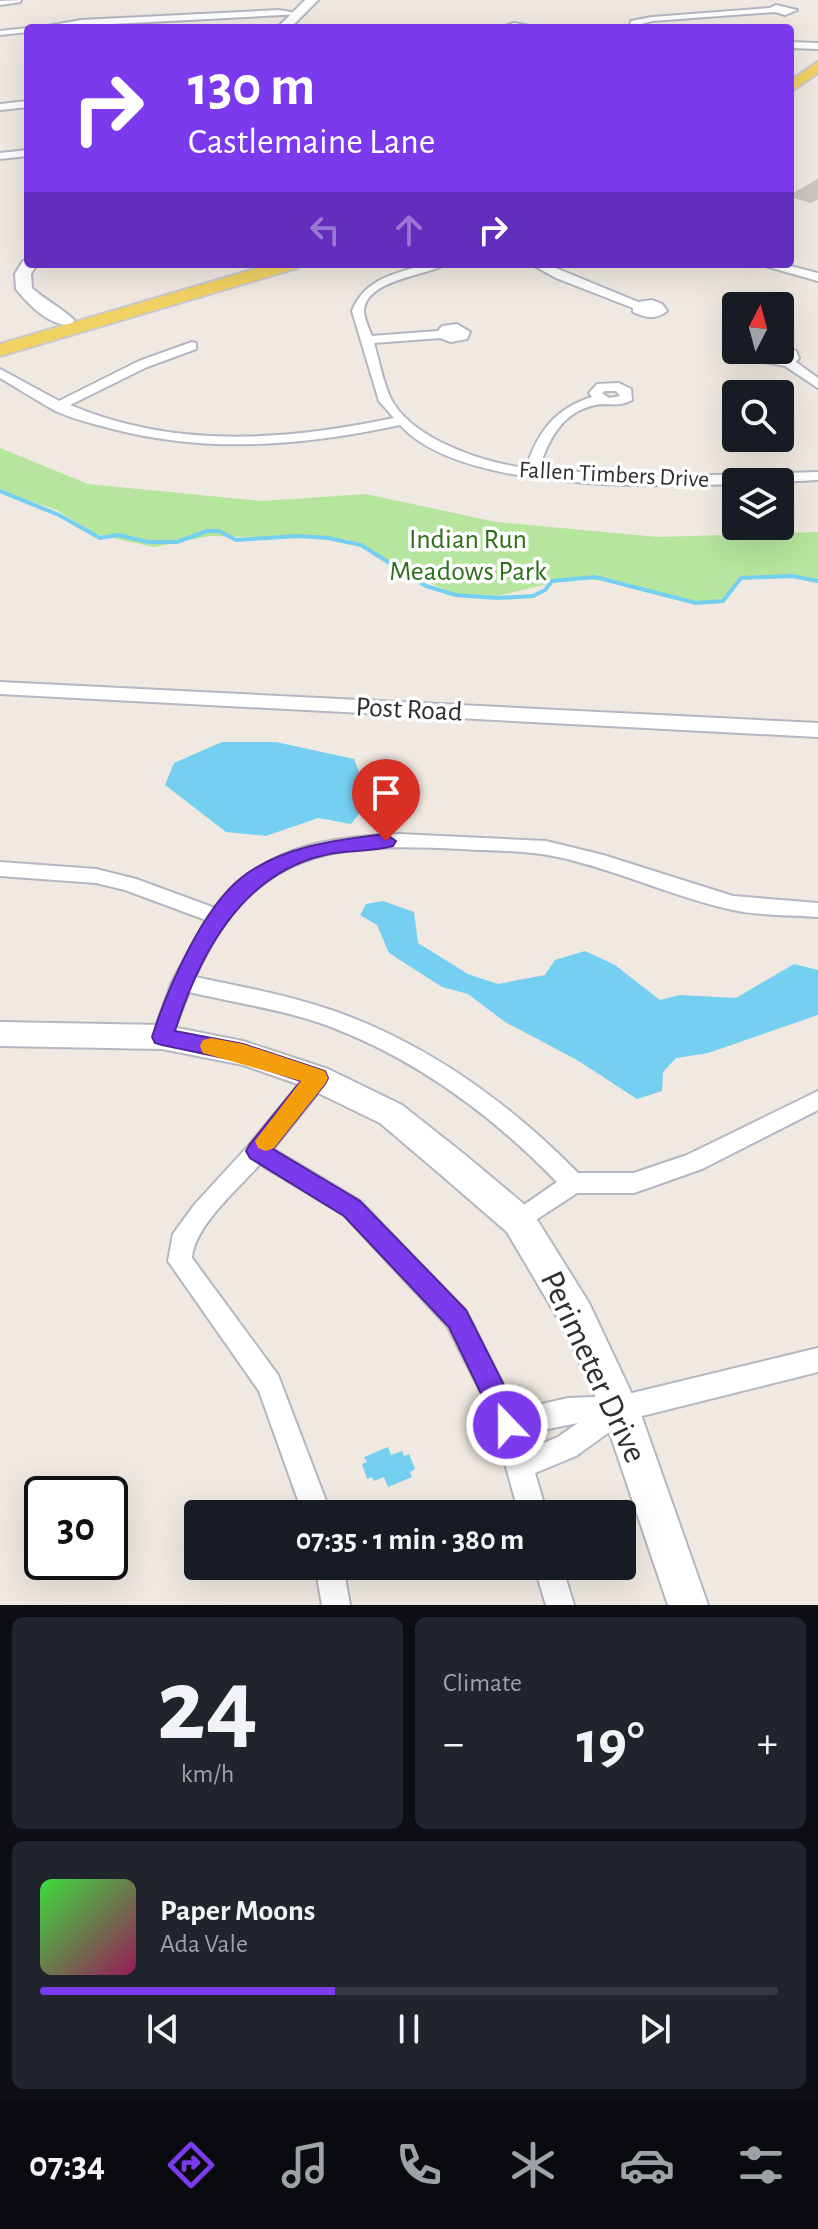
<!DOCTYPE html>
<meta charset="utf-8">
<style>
:root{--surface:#171b24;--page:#20242c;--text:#f1f3f6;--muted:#9ea1a6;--line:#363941;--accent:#7c3aed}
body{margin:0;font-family:"Alegreya Sans",sans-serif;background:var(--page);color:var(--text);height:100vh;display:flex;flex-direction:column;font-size:30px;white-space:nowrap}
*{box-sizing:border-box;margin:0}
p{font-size:26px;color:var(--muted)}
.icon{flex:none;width:44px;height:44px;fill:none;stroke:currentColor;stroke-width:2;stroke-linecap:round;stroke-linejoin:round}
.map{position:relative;height:1605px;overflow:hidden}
.side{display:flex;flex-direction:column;gap:12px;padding:12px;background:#0d0f14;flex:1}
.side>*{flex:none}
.top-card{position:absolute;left:24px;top:24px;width:770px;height:244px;border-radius:8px;box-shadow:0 8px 32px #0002;background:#7c3aed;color:#fff;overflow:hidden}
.needle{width:52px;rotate:6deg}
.tools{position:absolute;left:722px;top:292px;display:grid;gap:16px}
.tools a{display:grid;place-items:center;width:72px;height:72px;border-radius:8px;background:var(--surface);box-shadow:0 8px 32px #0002;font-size:40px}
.speed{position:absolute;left:24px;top:1476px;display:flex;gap:16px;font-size:40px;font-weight:700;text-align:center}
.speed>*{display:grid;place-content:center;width:104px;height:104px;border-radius:50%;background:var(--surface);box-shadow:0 8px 32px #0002;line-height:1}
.speed .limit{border:4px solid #111;border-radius:12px;background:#fff;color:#111}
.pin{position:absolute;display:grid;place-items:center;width:68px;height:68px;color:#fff;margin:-82px -34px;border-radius:50% 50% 50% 0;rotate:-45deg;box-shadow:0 0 8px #0007}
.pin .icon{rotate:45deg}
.me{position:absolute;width:88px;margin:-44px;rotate:338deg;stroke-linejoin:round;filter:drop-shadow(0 0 6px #0008)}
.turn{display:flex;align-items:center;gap:28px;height:168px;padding:0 32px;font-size:36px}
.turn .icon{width:104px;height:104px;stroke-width:2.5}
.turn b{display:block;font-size:56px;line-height:68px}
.lanes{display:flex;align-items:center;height:76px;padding:0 32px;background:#0003;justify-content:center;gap:40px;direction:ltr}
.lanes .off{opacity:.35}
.big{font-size:60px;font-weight:700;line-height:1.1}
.side .tile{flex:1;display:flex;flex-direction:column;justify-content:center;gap:12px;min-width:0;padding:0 28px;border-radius:12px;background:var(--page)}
.side .dial{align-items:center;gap:0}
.dial b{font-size:104px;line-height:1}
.song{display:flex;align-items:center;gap:24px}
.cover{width:96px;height:96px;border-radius:12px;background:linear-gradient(135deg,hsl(120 70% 55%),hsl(330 70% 35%))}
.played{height:8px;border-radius:4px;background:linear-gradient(90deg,var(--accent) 40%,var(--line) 40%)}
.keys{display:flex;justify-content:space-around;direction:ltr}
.heat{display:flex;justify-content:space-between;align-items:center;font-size:44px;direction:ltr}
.side .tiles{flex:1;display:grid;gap:12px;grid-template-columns:1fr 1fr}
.tile:last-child{grid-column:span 2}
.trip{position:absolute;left:184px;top:1500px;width:452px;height:80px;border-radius:8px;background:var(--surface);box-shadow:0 8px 32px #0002;font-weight:700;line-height:80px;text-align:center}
.tabs{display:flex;height:128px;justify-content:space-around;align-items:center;background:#090b0e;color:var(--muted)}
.tabs .icon{width:56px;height:56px}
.tabs .current{color:var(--accent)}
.tabs b{font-size:36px;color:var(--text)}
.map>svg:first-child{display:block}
.green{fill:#b6e59e}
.water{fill:#75cff0}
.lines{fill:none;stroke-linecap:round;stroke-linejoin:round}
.stream{stroke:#75cff0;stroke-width:4}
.building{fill:#cbc7bf;stroke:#cbc5ba;stroke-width:2}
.minor-casing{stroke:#b4b7c1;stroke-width:4}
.tertiary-casing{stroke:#b4b7c1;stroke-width:4}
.secondary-casing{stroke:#b4b7c1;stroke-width:4}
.primary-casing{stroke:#c9c9c9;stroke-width:4}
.minor{fill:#fff;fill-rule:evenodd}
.tertiary{fill:#fff;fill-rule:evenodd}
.secondary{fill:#fff;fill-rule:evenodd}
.primary{fill:#f2d163;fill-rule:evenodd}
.route{fill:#7c3aed;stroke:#51269a;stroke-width:2}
.slow{fill:#f59e0b}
.labels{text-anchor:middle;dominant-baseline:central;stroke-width:7;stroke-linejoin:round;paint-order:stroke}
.far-street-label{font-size:24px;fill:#2e2e2e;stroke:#fff}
.park-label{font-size:28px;fill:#2c6e1b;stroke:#fff}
.street-label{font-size:28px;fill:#2e2e2e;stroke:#fff}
.near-street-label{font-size:34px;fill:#2e2e2e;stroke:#fff}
</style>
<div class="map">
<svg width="818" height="1605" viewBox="0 0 818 1605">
<rect width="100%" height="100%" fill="#efe9e1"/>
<!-- green -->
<polygon class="green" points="0,448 88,484 262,501 366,494 496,522 658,537 818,532 818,581 792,576 741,578 723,601 696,603 622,582 571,578 494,597 456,594 423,580 347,539 209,536 154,547 95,534 57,510 0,491"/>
<!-- water -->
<g class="water">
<polygon points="222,742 276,742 354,759 370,800 351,824 318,818 266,836 226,832 165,785 174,763"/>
<polygon points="383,901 414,912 418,943 468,974 498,984 545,975 555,960 585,951 615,965 660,1000 680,995 736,998 794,964 818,970 818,1015 708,1053 676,1058 663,1072 662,1091 637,1099 577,1060 505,1022 468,994 442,987 389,953 377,925 360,915 366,904"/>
<polygon points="388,1447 391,1455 402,1451 404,1456 409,1454 415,1469 410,1472 412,1477 388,1487 384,1477 374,1481 372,1477 367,1479 362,1464 367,1462 364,1457"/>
</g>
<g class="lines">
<!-- stream -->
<polyline class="stream" points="0,491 59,515 100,538 118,535 148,542 177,542 207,531 219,531 236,540 298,536 328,538 361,545 426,586 456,595 497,598 533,596 545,590 552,581 595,577 696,603 723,601 741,578 792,576 818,581"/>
</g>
<!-- building -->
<polygon class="building" points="818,180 818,198 811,202 790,196"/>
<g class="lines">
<defs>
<g id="minor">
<polygon points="21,0 20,2 0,5 0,1"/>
<polygon points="776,5 797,10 785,15 775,12 652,21 638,25 638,28 630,28 631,21 652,17 770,8"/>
<polygon points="279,10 302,14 36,28 81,20"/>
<polygon points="514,23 529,26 530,28 498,28"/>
<polygon points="28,28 28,32 0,35 0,31"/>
<polygon points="790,42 818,43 818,49 790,48"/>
<polygon points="28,150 28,156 0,159 0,153"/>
<path d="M428 264H446C427 276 366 279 364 311 364 318 369 329 372 336L438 331 442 326 457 324 470 332 467 339 451 342 440 338 374 343C379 361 383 381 390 397 410 439 484 463 526 468 538 431 555 409 592 397L589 393 597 384 619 383 631 389 632 400C618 408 608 402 595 405 562 412 548 440 539 469L650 477 818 472V480C718 485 471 503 400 425 302 446 207 454 109 428 91 423 68 418 52 409 36 400 17 388 0 378V369L59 401 139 361 192 342 196 343V349L147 367 70 405C175 449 285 441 394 418L379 401 352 311C365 278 397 273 428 264ZM605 391H616L620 396 609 398 602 393Z"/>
<path d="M531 264H546L638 302 652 300 662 304 667 311C656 320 646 318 633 312V308L556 278Z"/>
<path d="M780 345 796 351 799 358 796 362 818 378V388L785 366 765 362 758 354 761 350H780ZM775 350 776 352 787 357H774L771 355Z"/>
<path d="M399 834 546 841 603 855 733 896 818 903V917C790 915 761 916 733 910 673 897 618 870 558 857 526 850 493 851 461 849 332 842 253 849 195 977 243 987 291 996 337 1012 431 1046 509 1103 578 1173H634L687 1155 818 1091V1110L702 1169 634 1193H577L519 1231 511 1228 507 1221 511 1214 557 1182C491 1114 415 1058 326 1025 281 1009 235 1003 189 992L169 1043 162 1045 155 1043 152 1037 172 982 206 920 125 890 96 883 0 876V862L96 869 136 879 215 908C263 847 325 837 399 834Z"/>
<path d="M317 1069 325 1072 328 1078 325 1084 273 1149 360 1201 466 1311 516 1410 568 1398 620 1396 818 1348V1372L626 1420 576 1456 535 1473 547 1514H519L491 1412 448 1327 344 1215 260 1164C239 1188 194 1226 192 1258L278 1375 331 1514H303L259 1391 168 1261 173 1234 195 1204 250 1144 309 1072ZM578 1423 558 1437 528 1449 523 1434Z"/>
<polygon points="315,1566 343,1566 350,1605 322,1605"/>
<polygon points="534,1566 562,1566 574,1605 546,1605"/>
</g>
<g id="tertiary">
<polygon points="28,101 28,107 0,110 0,104"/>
<polygon points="758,264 782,264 818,273 818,281"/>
<polygon points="0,682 818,723 818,737 0,694"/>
</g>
<g id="secondary">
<polygon points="305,0 318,0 290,28 277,28"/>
<path d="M28 259V264H37L31 274 32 288C45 300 62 308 74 320L71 324C51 328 28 304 16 289L15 274 23 261Z"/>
<polygon points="0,1022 162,1025 243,1041 328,1069 402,1105 464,1154 531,1210 589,1303 639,1409 708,1605 668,1605 603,1413 563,1327 507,1232 440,1174 380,1123 306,1087 243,1065 162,1049 0,1046"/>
</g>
<g id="primary">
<polygon points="818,62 818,73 790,92 790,81"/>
<polygon points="272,264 300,264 297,268 0,356 0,344"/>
</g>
</defs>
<!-- minor casing -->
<use href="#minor" class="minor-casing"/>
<!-- tertiary casing -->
<use href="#tertiary" class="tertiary-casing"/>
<!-- secondary casing -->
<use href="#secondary" class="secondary-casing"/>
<!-- primary casing -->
<use href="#primary" class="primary-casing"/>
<!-- minor -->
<use href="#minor" class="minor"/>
<!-- tertiary -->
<use href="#tertiary" class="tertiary"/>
<!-- secondary -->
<use href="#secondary" class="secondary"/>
<!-- primary -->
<use href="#primary" class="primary"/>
</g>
<!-- route -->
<path class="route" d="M386 834 396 841 393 846C371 852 347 850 325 855 241 874 199 955 175 1031L243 1044 325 1071 328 1078 325 1084 273 1149 360 1201 466 1310 516 1409 520 1425 516 1434 507 1438 498 1434 490 1412 449 1327 344 1216 250 1158 246 1151 250 1144 301 1081 243 1062 162 1045 155 1043 152 1037C167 990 202 909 241 878 282 846 336 840 386 834Z"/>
<!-- slow -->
<polygon class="slow" points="211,1038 243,1044 325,1071 328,1078 325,1084 274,1148 266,1151 258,1148 255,1141 301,1081 203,1053 200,1046 203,1040"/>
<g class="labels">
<!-- far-street labels -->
<g class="far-street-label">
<text transform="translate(614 475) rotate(3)">Fallen Timbers Drive</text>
</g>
<!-- park labels -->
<g class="park-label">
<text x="468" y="540">Indian Run<tspan x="468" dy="32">Meadows Park</tspan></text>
</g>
<!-- street labels -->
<g class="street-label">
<text transform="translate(409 710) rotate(3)">Post Road</text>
</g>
<!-- near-street labels -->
<g class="near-street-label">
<text transform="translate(593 1367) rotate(65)">Perimeter Drive</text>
</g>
</g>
</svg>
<div class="tools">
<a><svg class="needle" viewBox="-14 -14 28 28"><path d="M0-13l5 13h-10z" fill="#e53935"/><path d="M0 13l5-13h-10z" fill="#9ea1a6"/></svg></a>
<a><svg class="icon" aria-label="search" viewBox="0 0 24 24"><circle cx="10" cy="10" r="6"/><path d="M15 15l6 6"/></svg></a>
<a><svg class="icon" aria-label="layers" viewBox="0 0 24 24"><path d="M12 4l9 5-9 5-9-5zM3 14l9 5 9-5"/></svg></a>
</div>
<div class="speed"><div class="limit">30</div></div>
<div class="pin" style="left:386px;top:841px;background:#d93025"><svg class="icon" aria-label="arrive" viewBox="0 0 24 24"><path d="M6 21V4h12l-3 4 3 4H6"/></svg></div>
<svg class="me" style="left:507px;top:1425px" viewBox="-20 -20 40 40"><circle r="17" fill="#7c3aed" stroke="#fff" stroke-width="3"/><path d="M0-11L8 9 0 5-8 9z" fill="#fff"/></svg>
<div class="trip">07:35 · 1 min · 380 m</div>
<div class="top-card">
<div class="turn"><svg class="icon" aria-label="right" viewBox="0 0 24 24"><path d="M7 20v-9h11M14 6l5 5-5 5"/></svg><div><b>130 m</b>Castlemaine Lane</div></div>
<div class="lanes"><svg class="icon off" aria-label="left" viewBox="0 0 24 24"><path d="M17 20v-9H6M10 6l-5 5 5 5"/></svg><svg class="icon off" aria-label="ahead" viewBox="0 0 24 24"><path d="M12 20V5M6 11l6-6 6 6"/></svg><svg class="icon" aria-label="right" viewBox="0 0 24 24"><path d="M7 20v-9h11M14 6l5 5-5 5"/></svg></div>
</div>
</div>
<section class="side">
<div class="tiles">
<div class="tile dial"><b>24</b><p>km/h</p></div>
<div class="tile"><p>Climate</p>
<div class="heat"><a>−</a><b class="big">19°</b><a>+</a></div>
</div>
<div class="tile">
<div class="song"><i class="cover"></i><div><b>Paper Moons</b><p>Ada Vale</p></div></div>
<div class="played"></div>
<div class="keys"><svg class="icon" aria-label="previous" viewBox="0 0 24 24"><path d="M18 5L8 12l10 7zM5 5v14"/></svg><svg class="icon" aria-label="pause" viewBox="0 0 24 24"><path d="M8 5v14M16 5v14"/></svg><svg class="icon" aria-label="next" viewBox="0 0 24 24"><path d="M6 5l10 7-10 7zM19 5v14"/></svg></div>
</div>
</div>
</section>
<nav class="tabs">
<b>07:34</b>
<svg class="icon current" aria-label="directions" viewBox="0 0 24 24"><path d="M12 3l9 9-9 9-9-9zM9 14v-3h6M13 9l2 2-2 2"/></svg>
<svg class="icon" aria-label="music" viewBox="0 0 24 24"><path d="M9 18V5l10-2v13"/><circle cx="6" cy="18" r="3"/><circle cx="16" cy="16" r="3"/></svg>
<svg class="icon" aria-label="phone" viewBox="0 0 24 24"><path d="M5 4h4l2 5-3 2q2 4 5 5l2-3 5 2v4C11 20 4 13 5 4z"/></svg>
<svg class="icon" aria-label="climate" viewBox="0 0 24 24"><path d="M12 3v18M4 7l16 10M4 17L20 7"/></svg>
<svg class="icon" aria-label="car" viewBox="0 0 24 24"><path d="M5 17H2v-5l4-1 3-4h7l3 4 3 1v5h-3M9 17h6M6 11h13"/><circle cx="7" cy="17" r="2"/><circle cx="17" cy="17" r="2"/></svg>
<svg class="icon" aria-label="filters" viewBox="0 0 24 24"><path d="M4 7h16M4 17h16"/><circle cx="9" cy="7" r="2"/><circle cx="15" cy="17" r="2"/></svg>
</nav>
